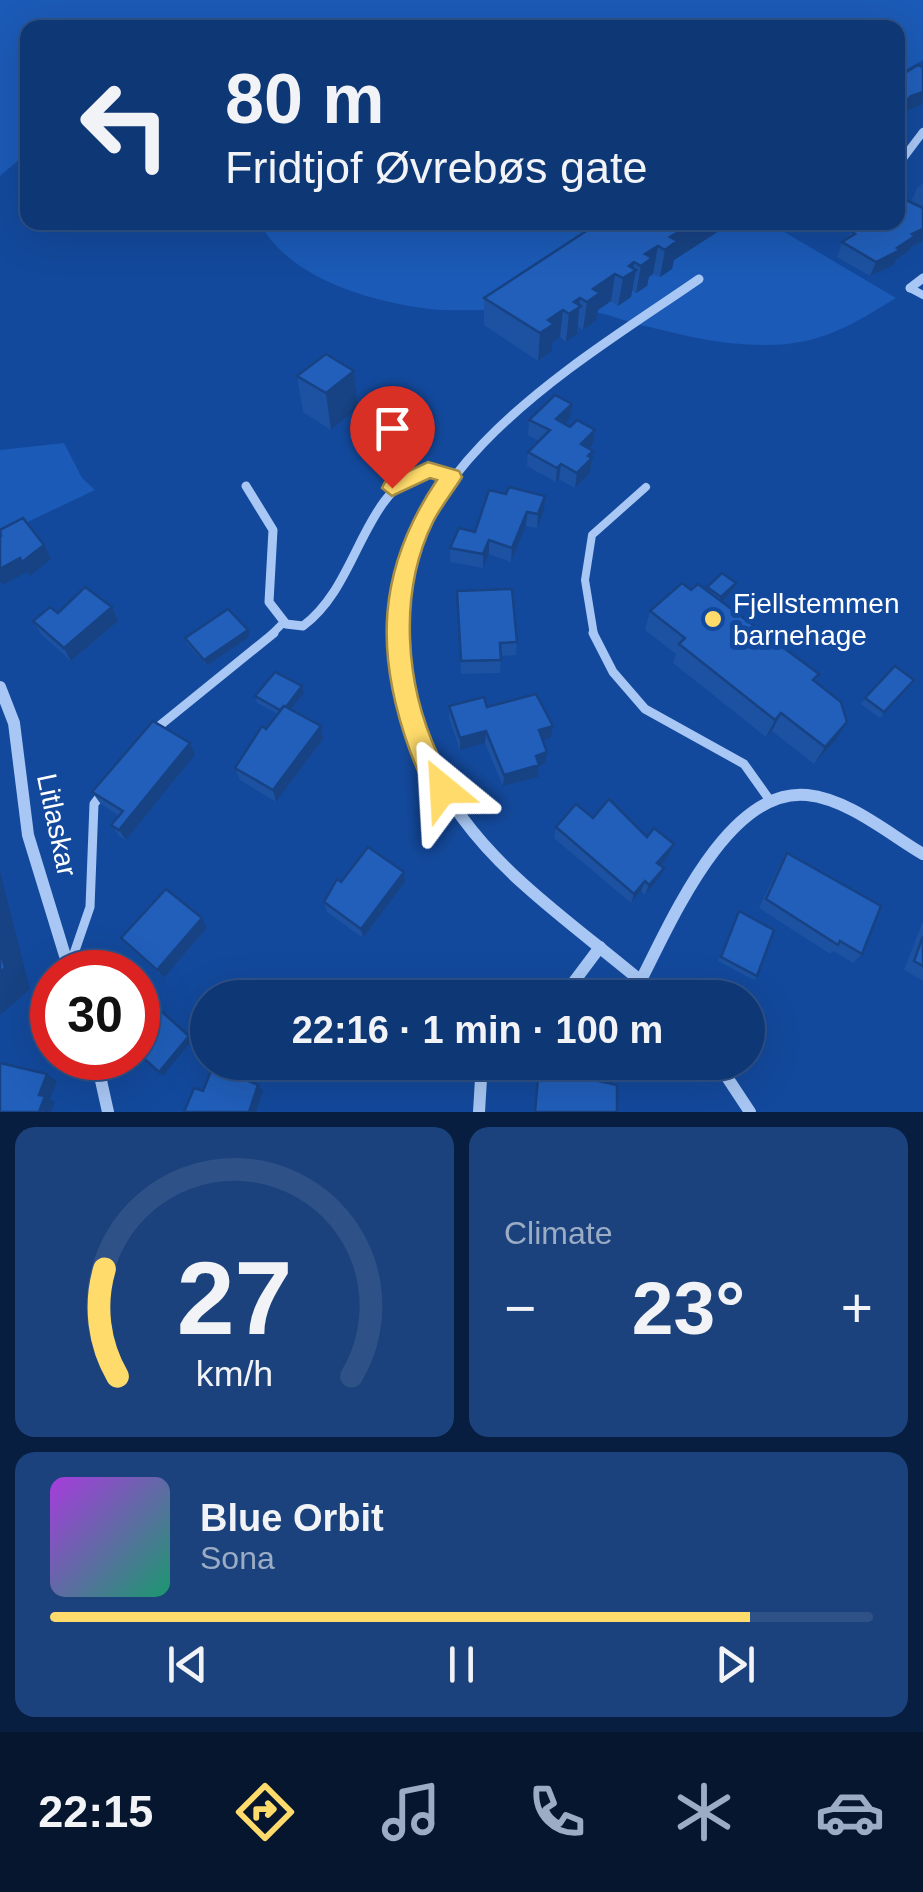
<!DOCTYPE html>
<meta charset="utf-8">
<style>
:root{--surface:#0e3775;--page:#1c427d;--text:#f1f3f6;--muted:#9bacc5;--line:#2e5187;--accent:#ffdb6b}
body{margin:0;font-family:Helvetica,sans-serif;background:var(--page);color:var(--text);height:100vh;display:flex;flex-direction:column;font-size:38px;white-space:nowrap}
*{box-sizing:border-box;margin:0}
p{font-size:32px;color:var(--muted)}
.icon{flex:none;width:55px;height:55px;fill:none;stroke:currentColor;stroke-width:2;stroke-linecap:round;stroke-linejoin:round}
.map{position:relative;height:1112px;overflow:hidden}
.drawer{display:flex;flex-direction:column;gap:15px;padding:15px;background:#081e40;flex:1}
.drawer>*{flex:none}
.top-card{position:absolute;left:20px;top:20px;width:885px;height:210px;border-radius:20px;box-shadow:0 10px 40px #0002,0 0 0 2px var(--line);background:#0e3775;color:var(--text);overflow:hidden}
.speed{position:absolute;left:30px;top:950px;display:flex;gap:20px;font-size:50px;font-weight:700;text-align:center}
.speed>*{display:grid;place-content:center;width:130px;height:130px;border-radius:50%;background:var(--surface);box-shadow:0 10px 40px #0002,0 0 0 2px var(--line);line-height:1}
.speed .limit{border:15px solid #d22;background:#fff;color:#111}
.pin{position:absolute;display:grid;place-items:center;width:85px;height:85px;color:#fff;margin:-102px -42px;border-radius:50% 50% 50% 0;rotate:-45deg;box-shadow:0 0 10px #0007}
.pin .icon{rotate:45deg}
.me{position:absolute;width:110px;margin:-55px;rotate:333deg;stroke-linejoin:round;filter:drop-shadow(0 0 8px #0008)}
.turn{display:flex;align-items:center;gap:35px;height:210px;padding:0 40px;font-size:45px}
.turn .icon{width:130px;height:130px;stroke-width:2.5}
.turn b{display:block;font-size:70px;line-height:85px}
.big{font-size:75px;font-weight:700;line-height:1.1}
.drawer .tile{flex:1;display:flex;flex-direction:column;justify-content:center;gap:15px;min-width:0;padding:0 35px;border-radius:20px;background:var(--page)}
.drawer .dial{align-items:center;gap:0}
.dial svg{height:260px;overflow:visible;fill:none;stroke:var(--line);stroke-width:7;stroke-linecap:round;text-anchor:middle}
.dial text{fill:var(--text);stroke:none}
.song{display:flex;align-items:center;gap:30px}
.cover{width:120px;height:120px;border-radius:15px;background:linear-gradient(135deg,hsl(280 70% 55%),hsl(160 70% 35%))}
.played{height:10px;border-radius:5px;background:linear-gradient(90deg,var(--accent) 85%,var(--line) 85%)}
.keys{display:flex;justify-content:space-around;direction:ltr}
.heat{display:flex;justify-content:space-between;align-items:center;font-size:55px;direction:ltr}
.drawer .tiles{flex:1;display:grid;gap:15px;grid-template-columns:1fr 1fr}
.tile:last-child{grid-column:span 2}
.trip{position:absolute;left:190px;top:980px;width:575px;height:100px;border-radius:50px;background:var(--surface);box-shadow:0 10px 40px #0002,0 0 0 2px var(--line);font-weight:700;line-height:100px;text-align:center}
.menu{display:flex;height:160px;justify-content:space-around;align-items:center;background:#06162f;color:var(--muted)}
.menu .icon{width:70px;height:70px}
.menu .on{color:var(--accent)}
.menu b{font-size:45px;color:var(--text)}
.map>svg:first-child{display:block}
.green{fill:#1b5ab6}
.lines{fill:none;stroke-linecap:round;stroke-linejoin:round}
.service-far1{stroke:#a8c7f4;stroke-width:8}
.service{stroke:#a8c7f4;stroke-width:9}
.minor-far2{stroke:#a8c7f4;stroke-width:8}
.minor-far1{stroke:#a8c7f4;stroke-width:9}
.minor{stroke:#a8c7f4;stroke-width:12}
.wall{fill:#1c52a1}
.shaded-wall{fill:#174283}
.building{fill:#215fbb;stroke:#174283;stroke-width:2.5}
.route{fill:#ffdb6b;stroke:#a68e46;stroke-width:2.5}
.poi-dot{fill:#ffdb6b;stroke:#13499c;stroke-width:4}
.labels{text-anchor:middle;dominant-baseline:central;stroke-width:10;stroke-linejoin:round;paint-order:stroke}
.poi-label{font-size:28px;fill:#fff;stroke:#13499c;text-anchor:start}
.street-label{font-size:28px;fill:#fff;stroke:#13499c}
</style>
<div class="map">
<svg width="923" height="1112" viewBox="0 0 923 1112">
<rect width="100%" height="100%" fill="#13499c"/>
<!-- green -->
<g class="green">
<polygon points="0,0 923,0 923,60 898,74 898,28 28,28 27,153 0,176"/>
<path d="M260 223H769L896 298C850 326 819 346 762 345 725 345 685 336 649 327 629 323 610 314 590 311 537 303 483 314 430 309 371 302 288 278 260 223Z"/>
<polygon points="64,443 82,478 95,490 0,535 0,450"/>
</g>
<g class="lines">
<!-- service-far1 -->
<g class="service-far1">
<polyline points="910,288 923,295"/>
<polyline points="271,635 284,622"/>
<polyline points="594,635 585,580 592,535 646,487"/>
</g>
<!-- service -->
<g class="service">
<polyline points="593,633 613,672 645,709 744,764 769,799"/>
<polyline points="153,731 274,633"/>
<polyline points="70,965 90,907 94,804 103,792"/>
</g>
<!-- minor-far2 -->
<g class="minor-far2">
<polyline points="898,165 923,132"/>
<polyline points="775,225 780,222"/>
</g>
<!-- minor-far1 -->
<g class="minor-far1">
<polyline points="910,288 923,278"/>
<path d="M246 486 273 530 269 602 286 624 303 626C360 584 361 490 428 469L451 477"/>
<path d="M400 635C389 469 582 360 699 279"/>
</g>
<!-- minor -->
<g class="minor">
<path d="M400 633C413 829 527 883 661 998"/>
<polyline points="0,687 14,723 28,835 70,972"/>
<path d="M641 980C671 922 728 787 807 795 848 799 889 834 923 854"/>
<polyline points="554,998 573,983 600,947"/>
<polyline points="96,1058 108,1112"/>
<polyline points="717,1062 750,1112"/>
<polyline points="479,1112 482,1062"/>
</g>
</g>
<!-- wall -->
<g class="wall">
<polygon points="923,183 923,241 911,247 909,251 896,260 894,265 870,276 837,257 842,242 848,238 851,231 869,225 911,202 917,188"/>
<polygon points="600,222 733,222 674,260 672,269 660,277 653,274 649,277 647,286 636,293 632,291 631,297 618,306 611,301 598,310 596,321 583,330 578,327 577,334 566,342 560,337 552,343 552,351 538,361 484,325 484,298"/>
<polygon points="354,371 358,408 331,430 303,412 297,376"/>
<polygon points="570,419 565,424 570,427 595,430 593,444 589,449 593,451 590,473 575,488 559,479 556,482 527,466 528,452 539,441 528,435 529,420"/>
<polygon points="489,490 544,511 537,528 526,526 511,562 489,554 483,568 450,562 450,548 475,532"/>
<polygon points="736,583 733,590 721,601 819,674 815,682 836,740 814,764 772,731 766,737 673,663 676,654 645,630 650,611 691,590 706,590 707,587"/>
<polygon points="457,605 517,642 516,655 501,656 500,673 461,674"/>
<polygon points="112,607 118,621 71,661 41,634 33,621 58,613"/>
<polygon points="248,630 250,636 207,666 187,644 185,638"/>
<polygon points="914,680 880,718 861,704 865,698"/>
<polygon points="302,686 304,693 291,710 323,739 276,802 240,780 235,768 278,714 257,703 255,696"/>
<polygon points="449,706 487,707 553,726 551,738 543,740 547,752 545,764 539,766 538,777 503,786 485,743 460,750 449,718"/>
<polygon points="195,755 126,840 119,836 111,825 119,816 100,803 92,792"/>
<polygon points="593,818 647,837 674,844 669,855 660,865 659,878 645,895 641,891 631,903 554,838 556,827"/>
<polygon points="787,853 862,954 853,963 833,951 830,954 759,908 780,864"/>
<polygon points="404,872 405,882 363,938 327,912 324,902 341,882"/>
<polygon points="739,911 757,976 754,980 718,961"/>
<polygon points="202,918 207,928 164,978 129,947 121,938"/>
<polygon points="923,921 923,981 904,970"/>
</g>
<!-- shaded-wall -->
<g class="shaded-wall">
<polygon points="923,92 923,104 906,111 898,119 898,109 911,96"/>
<polygon points="695,222 733,222 674,260 672,269 660,277 665,250 670,237"/>
<polygon points="923,229 923,241 911,247 909,251 896,260 894,265 870,276 876,262 897,248 912,234"/>
<polygon points="658,246 653,274 649,277 647,286 636,293 641,266 645,254"/>
<polygon points="634,262 633,271 636,270 631,297 618,306 623,278 629,266"/>
<polygon points="615,274 611,301 598,310 596,321 583,330 587,302 593,289"/>
<polygon points="580,298 577,334 566,342 569,314 574,302"/>
<polygon points="563,310 560,337 552,343 552,351 538,361 540,333 548,320"/>
<polygon points="354,371 358,408 331,430 326,393"/>
<polygon points="572,404 570,419 555,434 556,419"/>
<polygon points="595,430 593,444 579,459 581,444"/>
<polygon points="593,451 590,473 575,488 577,473"/>
<polygon points="561,464 559,479 556,482 557,468"/>
<polygon points="545,496 544,511 537,528 538,514"/>
<polygon points="527,512 526,526 511,562 512,548"/>
<polygon points="489,540 489,554 483,568 483,554"/>
<polygon points="44,545 51,559 30,576 22,562"/>
<polygon points="20,558 27,572 2,585 0,581 0,569"/>
<polygon points="736,583 733,590 719,604 721,597"/>
<polygon points="112,607 118,621 71,661 64,648"/>
<polygon points="248,630 250,636 207,666 204,660"/>
<polygon points="302,686 304,693 284,718 283,712"/>
<polygon points="781,713 772,731 766,737 775,720"/>
<polygon points="847,722 836,740 814,764 825,747"/>
<polygon points="321,726 323,739 276,802 273,790"/>
<polygon points="553,726 551,738 537,742 539,730"/>
<polygon points="486,731 485,743 460,750 460,738"/>
<polygon points="190,743 195,755 126,840 119,830"/>
<polygon points="547,752 545,764 539,766 538,777 503,786 504,775 536,756"/>
<polygon points="674,844 669,855 653,874 657,863"/>
<polygon points="664,868 659,878 645,895 649,885"/>
<polygon points="0,872 30,989 0,1015"/>
<polygon points="404,872 405,882 363,938 361,929"/>
<polygon points="645,881 641,891 631,903 634,894"/>
<polygon points="202,918 207,928 164,978 157,970"/>
<polygon points="189,1036 192,1040 163,1076 159,1072"/>
<polygon points="414,1064 414,1068 375,1078 374,1074"/>
<polygon points="47,1074 57,1081 50,1099 55,1102 51,1112 39,1112 39,1095"/>
<polygon points="258,1085 263,1091 256,1112 249,1112"/>
</g>
<!-- building -->
<g class="building">
<polygon points="918,65 923,67 923,92 911,96 898,109 898,77"/>
<polygon points="904,199 923,208 923,229 912,234 915,236 897,248 900,250 876,262 842,242 855,234 851,231 865,223 869,225 873,222 898,222 898,204"/>
<polygon points="600,222 695,222 670,237 677,241 665,250 658,246 645,254 652,258 641,266 634,262 629,266 636,270 623,278 615,274 593,289 600,293 587,302 580,298 574,302 581,306 569,314 563,310 548,320 554,324 540,333 484,298"/>
<polygon points="326,354 354,371 326,393 297,376"/>
<polygon points="555,395 572,404 556,419 570,427 577,420 595,430 581,444 593,451 588,456 592,458 577,473 561,464 557,468 528,452 550,430 529,420"/>
<polygon points="509,487 545,496 538,514 527,512 512,548 489,540 483,554 450,548 459,528 475,532 489,490 506,494"/>
<polygon points="23,518 44,545 22,562 20,558 0,569 0,537 1,536 0,530"/>
<polygon points="722,573 736,583 721,597 707,587"/>
<polygon points="682,583 691,590 698,584 819,674 813,680 841,702 847,722 825,747 781,713 775,720 679,644 685,638 650,611"/>
<polygon points="85,587 112,607 64,648 33,621 50,607 58,613"/>
<polygon points="512,589 517,642 500,643 501,660 461,661 457,591"/>
<polygon points="228,609 248,630 204,660 185,638"/>
<polygon points="895,666 914,680 884,712 865,698"/>
<polygon points="275,672 302,686 286,707 284,706 280,710 255,696"/>
<polygon points="536,694 553,726 539,730 547,752 536,756 539,765 504,775 486,731 460,738 449,706 484,697 487,707"/>
<polygon points="284,706 321,726 273,790 235,768 262,726 266,729"/>
<polygon points="153,721 190,743 119,830 111,825 123,811 92,792"/>
<polygon points="609,799 647,837 654,828 674,844 657,863 664,868 649,885 645,881 634,894 556,827 576,804 593,818"/>
<polygon points="368,847 404,872 361,929 324,902 337,879 341,882"/>
<polygon points="787,853 881,906 862,954 840,941 838,945 766,899"/>
<polygon points="166,889 202,918 157,970 121,938"/>
<polygon points="739,911 774,930 757,976 721,957"/>
<polygon points="923,936 923,966 914,961"/>
<polygon points="0,949 5,968 0,972"/>
<polygon points="161,1011 189,1036 159,1072 138,1053 138,1038"/>
<polygon points="372,1062 413,1062 414,1064 374,1074"/>
<polygon points="0,1063 47,1074 39,1095 45,1096 39,1112 0,1112"/>
<polygon points="213,1066 258,1085 249,1112 184,1112 194,1088 203,1091"/>
<polygon points="539,1068 617,1085 617,1112 535,1112"/>
</g>
<!-- route -->
<path class="route" d="M428 462 459 471 462 477C453 492 441 506 433 522 398 593 405 684 438 755 443 767 451 777 457 789L453 797 443 801C425 794 417 769 410 751 374 652 377 569 437 480L430 478 392 496 382 488 385 482Z"/>
<!-- markers -->
<circle class="poi-dot" cx="713" cy="619" r="10"/>
<g class="labels">
<!-- poi labels -->
<g class="poi-label">
<text x="733" y="603">Fjellstemmen<tspan x="733" dy="32">barnehage</tspan></text>
</g>
<!-- street labels -->
<g class="street-label">
<text transform="translate(57 825) rotate(78)">Litlaskar</text>
</g>
</g>
</svg>
<div class="speed"><div class="limit">30</div></div>
<div class="pin" style="left:392px;top:488px;background:#d93025"><svg class="icon" aria-label="arrive" viewBox="0 0 24 24"><path d="M6 21V4h12l-3 4 3 4H6"/></svg></div>
<svg class="me" style="left:443px;top:789px" viewBox="-20 -20 40 40"><path d="M0-17L14 15 0 8-14 15z" fill="#ffdb6b" stroke="#fff" stroke-width="4"/></svg>
<div class="trip">22:16 · 1 min · 100 m</div>
<div class="top-card">
<div class="turn"><svg class="icon" aria-label="left" viewBox="0 0 24 24"><path d="M17 20v-9H6M10 6l-5 5 5 5"/></svg><div><b>80 m</b>Fridtjof Øvrebøs gate</div></div>
</div>
</div>
<section class="drawer">
<div class="tiles">
<div class="tile dial"><svg viewBox="0 0 100 80">
<path d="M14 69A42 42 0 1 1 86 69"/>
<path d="M14 69A42 42 0 0 1 10 36" stroke="#ffdb6b"/>
<text x="50" y="56" font-size="32" font-weight="700">27</text>
<text x="50" y="72" font-size="11">km/h</text>
</svg></div>
<div class="tile"><p>Climate</p>
<div class="heat"><a>−</a><b class="big">23°</b><a>+</a></div>
</div>
<div class="tile">
<div class="song"><i class="cover"></i><div><b>Blue Orbit</b><p>Sona</p></div></div>
<div class="played"></div>
<div class="keys"><svg class="icon" aria-label="previous" viewBox="0 0 24 24"><path d="M18 5L8 12l10 7zM5 5v14"/></svg><svg class="icon" aria-label="pause" viewBox="0 0 24 24"><path d="M8 5v14M16 5v14"/></svg><svg class="icon" aria-label="next" viewBox="0 0 24 24"><path d="M6 5l10 7-10 7zM19 5v14"/></svg></div>
</div>
</div>
</section>
<nav class="menu">
<b>22:15</b>
<svg class="icon on" aria-label="directions" viewBox="0 0 24 24"><path d="M12 3l9 9-9 9-9-9zM9 14v-3h6M13 9l2 2-2 2"/></svg>
<svg class="icon" aria-label="music" viewBox="0 0 24 24"><path d="M9 18V5l10-2v13"/><circle cx="6" cy="18" r="3"/><circle cx="16" cy="16" r="3"/></svg>
<svg class="icon" aria-label="phone" viewBox="0 0 24 24"><path d="M5 4h4l2 5-3 2q2 4 5 5l2-3 5 2v4C11 20 4 13 5 4z"/></svg>
<svg class="icon" aria-label="climate" viewBox="0 0 24 24"><path d="M12 3v18M4 7l16 10M4 17L20 7"/></svg>
<svg class="icon" aria-label="car" viewBox="0 0 24 24"><path d="M5 17H2v-5l4-1 3-4h7l3 4 3 1v5h-3M9 17h6M6 11h13"/><circle cx="7" cy="17" r="2"/><circle cx="17" cy="17" r="2"/></svg>
</nav>
